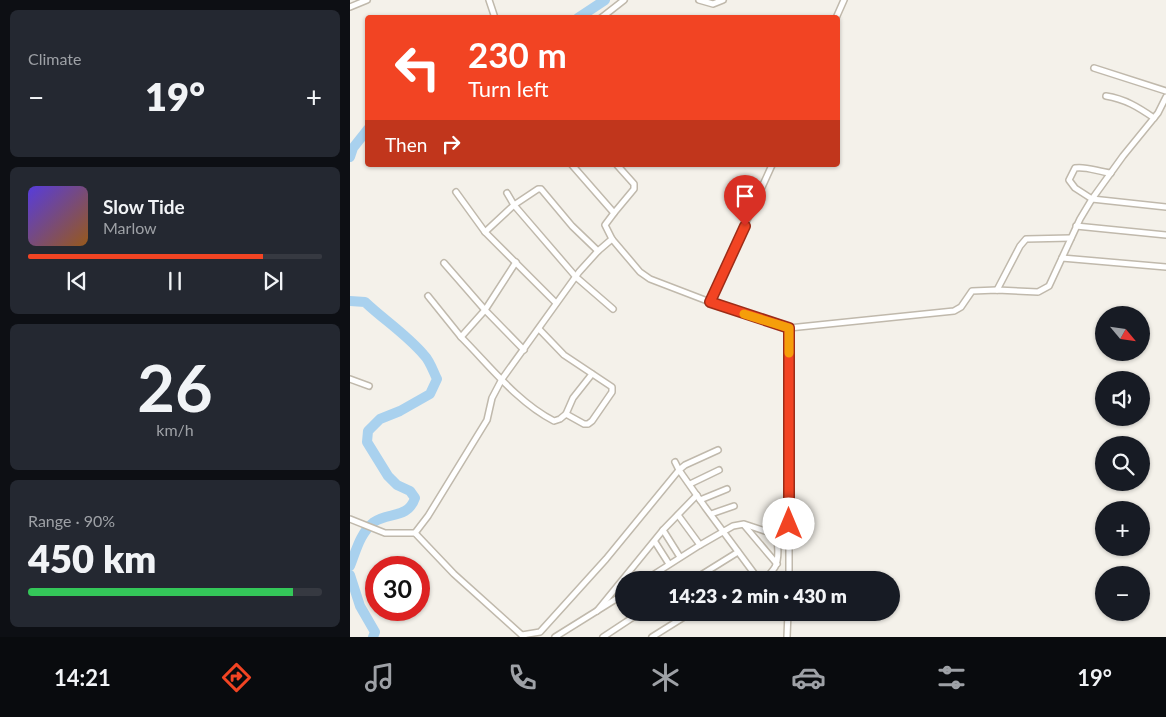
<!DOCTYPE html>
<meta charset="utf-8">
<style>
:root{--surface:#171b24;--page:#242831;--text:#f1f3f6;--muted:#9ea1a6;--line:#363941;--accent:#f24423}
body{margin:0;font-family:Lato,sans-serif;background:var(--page);color:var(--text);height:100vh;display:flex;flex-direction:column;font-size:19px;white-space:nowrap}
*{box-sizing:border-box;margin:0}
p{font-size:16px;color:var(--muted)}
.icon{flex:none;width:28px;height:28px;fill:none;stroke:currentColor;stroke-width:2;stroke-linecap:round;stroke-linejoin:round}
.map{position:relative;flex:1;overflow:hidden}
.sheet{display:flex;flex-direction:column;gap:10px;padding:10px;background:#0d0f14;width:350px}
.sheet>*{flex:none}
.guide{position:absolute;left:15px;top:15px;width:475px;height:152px;border-radius:5px;box-shadow:0 1px 4px #0004;background:#f24423;color:#fff;overflow:hidden}
.needle{width:32px;rotate:119deg}
.fabs{position:absolute;left:745px;top:306px;display:grid;gap:10px}
.fabs a{display:grid;place-items:center;width:55px;height:55px;border-radius:50%;background:var(--surface);box-shadow:0 1px 4px #0004;font-size:25px}
.speed{position:absolute;left:15px;top:556px;display:flex;gap:10px;font-size:25px;font-weight:700;text-align:center}
.speed>*{display:grid;place-content:center;width:65px;height:65px;border-radius:50%;background:var(--surface);box-shadow:0 1px 4px #0004;line-height:1}
.speed .limit{border:8px solid #d22;background:#fff;color:#111}
.pin{position:absolute;display:grid;place-items:center;width:42px;height:42px;color:#fff;margin:-51px -21px;border-radius:50% 50% 50% 0;rotate:-45deg;box-shadow:0 0 5px #0007}
.pin .icon{rotate:45deg}
.me{position:absolute;width:55px;margin:-28px;rotate:0deg;stroke-linejoin:round;filter:drop-shadow(0 0 4px #0008)}
.turn{display:flex;align-items:center;gap:18px;height:105px;padding:0 20px;font-size:22px}
.turn .icon{width:65px;height:65px;stroke-width:2.5}
.turn b{display:block;font-size:35px;line-height:42px}
.then{display:flex;align-items:center;height:48px;padding:0 20px;background:#0003;gap:10px;font-size:19px}
.big{font-size:38px;font-weight:800;line-height:1.1}
.sheet .widget{flex:1;display:flex;flex-direction:column;justify-content:center;gap:8px;min-width:0;padding:0 18px;border-radius:8px;background:var(--page)}
.sheet .dial{align-items:center;gap:0}
.dial b{font-size:65px;line-height:1}
.song{display:flex;align-items:center;gap:15px}
.cover{width:60px;height:60px;border-radius:8px;background:linear-gradient(135deg,hsl(250 70% 55%),hsl(30 70% 35%))}
.played{height:5px;border-radius:2px;background:linear-gradient(90deg,var(--accent) 80%,var(--line) 80%)}
.keys{display:flex;justify-content:space-around;direction:ltr}
.heat{display:flex;justify-content:space-between;align-items:center;font-size:28px;direction:ltr}
.charge{height:8px;border-radius:4px;background:linear-gradient(90deg,#34c759 90%,var(--line) 0)}
.trip{position:absolute;left:265px;top:571px;width:285px;height:50px;border-radius:25px;background:var(--surface);box-shadow:0 1px 4px #0004;font-weight:800;line-height:50px;text-align:center}
.tab-bar{display:flex;height:80px;justify-content:space-around;align-items:center;background:#090b0e;color:var(--muted)}
.tab-bar .icon{width:35px;height:35px}
.tab-bar .active{color:var(--accent)}
.tab-bar b{font-size:22px;color:var(--text)}
main{display:flex;flex:1;min-height:0}
.map>svg:first-child{display:block}
.lines{fill:none;stroke-linecap:round;stroke-linejoin:round}
.river{stroke:#a9d1ee;stroke-width:10}
.minor-casing{stroke:#c0b9ac;stroke-width:8}
.minor{stroke:#fff;stroke-width:5}
.route-casing{stroke:#9d2c17;stroke-width:12}
.route{stroke:#f24423;stroke-width:9}
.slow{stroke:#f59e0b;stroke-width:9}
</style>
<main>
<section class="sheet">
<div class="widget"><p>Climate</p>
<div class="heat"><a>−</a><b class="big">19°</b><a>+</a></div>
</div>
<div class="widget">
<div class="song"><i class="cover"></i><div><b>Slow Tide</b><p>Marlow</p></div></div>
<div class="played"></div>
<div class="keys"><svg class="icon" aria-label="previous" viewBox="0 0 24 24"><path d="M18 5L8 12l10 7zM5 5v14"/></svg><svg class="icon" aria-label="pause" viewBox="0 0 24 24"><path d="M8 5v14M16 5v14"/></svg><svg class="icon" aria-label="next" viewBox="0 0 24 24"><path d="M6 5l10 7-10 7zM19 5v14"/></svg></div>
</div>
<div class="widget dial"><b>26</b><p>km/h</p></div>
<div class="widget"><p>Range · 90%</p><b class="big">450 km</b><div class="charge"></div></div>
</section>
<div class="map">
<svg width="816" height="637" viewBox="0 0 816 637">
<rect width="100%" height="100%" fill="#f4f1ea"/>
<g class="lines">
<!-- river -->
<g class="river">
<polyline points="228,18 255,0"/>
<polyline points="0,157 3,148 18,129"/>
<path d="M0 301 15 302C34 320 56 334 74 355 80 361 83 371 87 379L80 394 50 411 30 419 18 431 17 442 38 476 47 485 60 491 65 498C58 519 38 512 24 522 10 533 6 551 0 566"/>
<polyline points="0,575 10,606 25,632 23,637"/>
</g>
<defs>
<g id="minor">
<polyline points="139,0 145,18"/>
<polyline points="349,0 363,4 373,0"/>
<polyline points="0,7 17,0"/>
<polyline points="251,18 274,0"/>
<polyline points="486,18 494,0"/>
<polyline points="744,68 816,91"/>
<path d="M756 96C775 99 788 107 804 118"/>
<polyline points="222,165 264,213 255,225 262,239 290,272 300,279 360,302 439,328 604,311 611,307 622,291 647,290 688,292 699,286 730,219 742,199 773,156 808,113 816,97"/>
<path d="M761 173C748 172 737 166 725 168L719 180 725 188 742 199 816 207"/>
<polyline points="106,192 135,232 206,303"/>
<polyline points="157,193 164,205 226,277 263,309"/>
<polyline points="264,213 284,189 284,184 267,165"/>
<polyline points="726,226 816,235"/>
<polyline points="135,232 164,205 188,189 191,189 222,226 248,251"/>
<polyline points="712,258 816,267"/>
<path d="M166 262 135 310 111 337C140 366 167 402 204 421L210 419 216 414 234 424H238L242 421 262 392V387L214 355 189 329"/>
<polyline points="94,263 135,310 174,350"/>
<polyline points="647,290 670,246 676,239 721,238"/>
<polyline points="78,296 111,337"/>
<polyline points="360,302 422,165"/>
<polyline points="439,328 439,580"/>
<polyline points="0,379 19,386"/>
<polyline points="216,414 223,398 242,374"/>
<polyline points="325,462 329,470 355,507 409,580"/>
<polyline points="340,484 369,470"/>
<polyline points="350,500 377,489"/>
<polyline points="361,514 384,506"/>
<polyline points="328,515 350,545"/>
<polyline points="0,519 35,533 65,533 104,574 174,637"/>
<polyline points="394,525 427,564"/>
<polyline points="313,530 330,557"/>
<polyline points="65,533 78,516 137,420 142,398 152,379 229,272 248,251 262,239"/>
<polyline points="305,542 319,564"/>
<path d="M295 580 350 545 383 526 394 524 424 534C429 541 429 559 425 567 422 572 418 576 414 580"/>
<polyline points="343,580 388,552"/>
<polyline points="395,580 404,574"/>
<polyline points="247,611 313,530 347,495"/>
<polyline points="172,635 190,632 256,559 329,470 335,465 368,450"/>
<polyline points="205,637 274,594"/>
<polyline points="253,637 291,612"/>
<polyline points="302,637 342,612"/>
<polyline points="437,637 438,612"/>
</g>
</defs>
<!-- minor casing -->
<use href="#minor" class="minor-casing"/>
<!-- minor -->
<use href="#minor" class="minor"/>
</g>
<g class="lines">
<defs>
<polyline id="route" points="395,226 360,302 439,328 439,524"/>
</defs>
<!-- route casing -->
<use href="#route" class="route-casing"/>
<!-- route -->
<use href="#route" class="route"/>
<!-- slow -->
<polyline class="slow" points="394,314 439,328 439,353"/>
</g>
</svg>
<div class="fabs">
<a><svg class="needle" viewBox="-14 -14 28 28"><path d="M0-13l5 13h-10z" fill="#e53935"/><path d="M0 13l5-13h-10z" fill="#9ea1a6"/></svg></a>
<a><svg class="icon" aria-label="sound" viewBox="0 0 24 24"><path d="M4 9h4l5-4v14l-5-4H4zM17 9q2 3 0 6"/></svg></a>
<a><svg class="icon" aria-label="search" viewBox="0 0 24 24"><circle cx="10" cy="10" r="6"/><path d="M15 15l6 6"/></svg></a>
<a>+</a>
<a>−</a>
</div>
<div class="speed"><div class="limit">30</div></div>
<div class="pin" style="left:395px;top:226px;background:#d93025"><svg class="icon" aria-label="arrive" viewBox="0 0 24 24"><path d="M6 21V4h12l-3 4 3 4H6"/></svg></div>
<svg class="me" style="left:439px;top:524px" viewBox="-20 -20 40 40"><circle r="19" fill="#fff"/><path d="M0-13L10 11 0 6-10 11z" fill="#f24423"/></svg>
<div class="trip">14:23 · 2 min · 430 m</div>
<div class="guide">
<div class="turn"><svg class="icon" aria-label="left" viewBox="0 0 24 24"><path d="M17 20v-9H6M10 6l-5 5 5 5"/></svg><div><b>230 m</b>Turn left</div></div>
<div class="then">Then<svg class="icon" aria-label="right" viewBox="0 0 24 24"><path d="M7 20v-9h11M14 6l5 5-5 5"/></svg></div>
</div>
</div>
</main>
<nav class="tab-bar">
<b>14:21</b>
<svg class="icon active" aria-label="directions" viewBox="0 0 24 24"><path d="M12 3l9 9-9 9-9-9zM9 14v-3h6M13 9l2 2-2 2"/></svg>
<svg class="icon" aria-label="music" viewBox="0 0 24 24"><path d="M9 18V5l10-2v13"/><circle cx="6" cy="18" r="3"/><circle cx="16" cy="16" r="3"/></svg>
<svg class="icon" aria-label="phone" viewBox="0 0 24 24"><path d="M5 4h4l2 5-3 2q2 4 5 5l2-3 5 2v4C11 20 4 13 5 4z"/></svg>
<svg class="icon" aria-label="climate" viewBox="0 0 24 24"><path d="M12 3v18M4 7l16 10M4 17L20 7"/></svg>
<svg class="icon" aria-label="car" viewBox="0 0 24 24"><path d="M5 17H2v-5l4-1 3-4h7l3 4 3 1v5h-3M9 17h6M6 11h13"/><circle cx="7" cy="17" r="2"/><circle cx="17" cy="17" r="2"/></svg>
<svg class="icon" aria-label="filters" viewBox="0 0 24 24"><path d="M4 7h16M4 17h16"/><circle cx="9" cy="7" r="2"/><circle cx="15" cy="17" r="2"/></svg>
<b>19°</b>
</nav>
